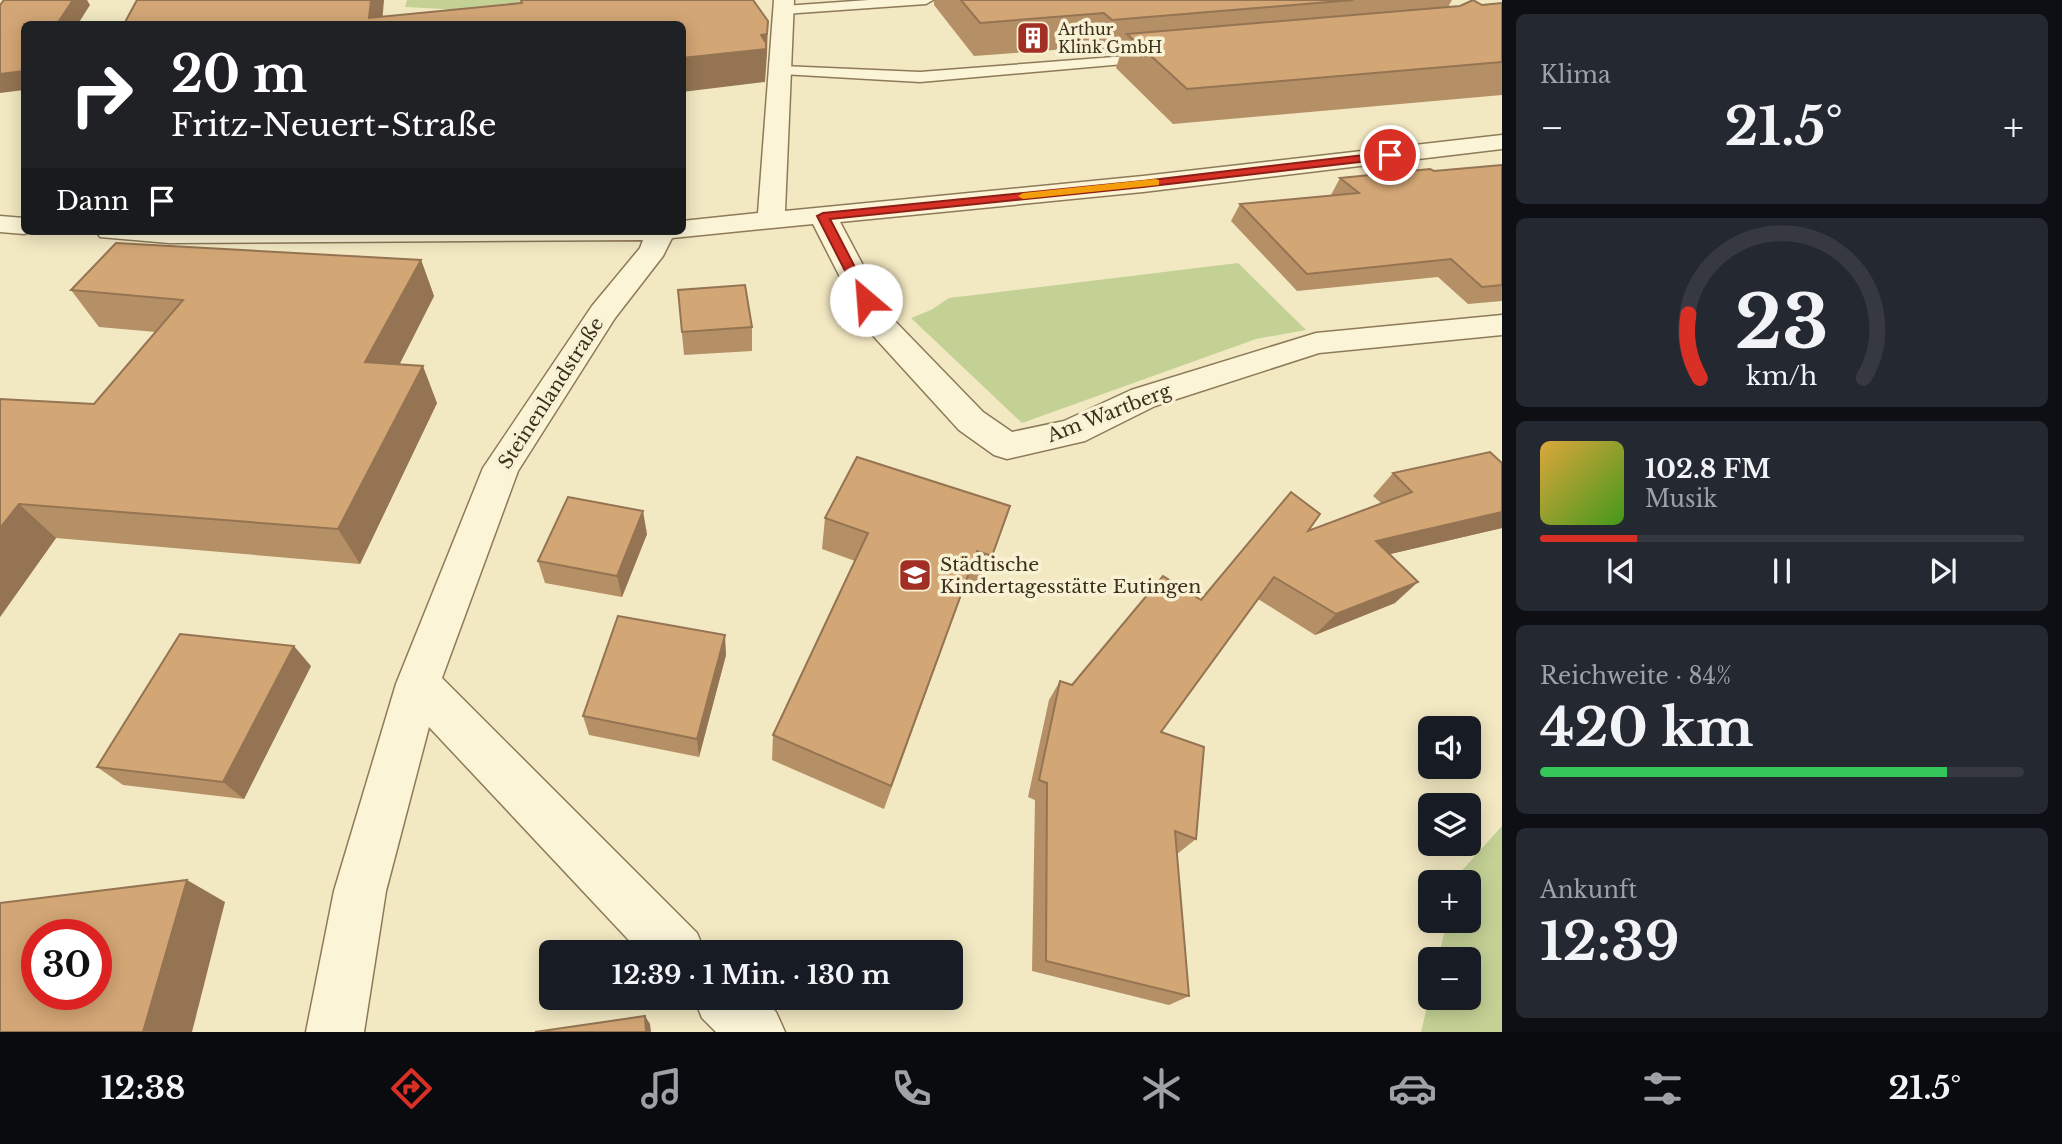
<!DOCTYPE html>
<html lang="de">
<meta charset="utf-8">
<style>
:root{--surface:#171b24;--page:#242831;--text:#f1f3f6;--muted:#9ea1a6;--line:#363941;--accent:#d93025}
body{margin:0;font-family:"Libre Baskerville",serif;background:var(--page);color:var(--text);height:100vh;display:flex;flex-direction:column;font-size:26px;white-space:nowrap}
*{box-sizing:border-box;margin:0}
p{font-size:23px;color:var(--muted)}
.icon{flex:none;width:38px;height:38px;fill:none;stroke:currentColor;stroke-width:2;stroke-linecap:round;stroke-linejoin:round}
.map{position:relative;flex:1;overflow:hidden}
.panel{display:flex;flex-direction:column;gap:14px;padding:14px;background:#0d0f14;width:560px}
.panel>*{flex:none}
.hud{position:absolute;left:21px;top:21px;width:665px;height:214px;border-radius:10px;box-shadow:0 4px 18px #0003;background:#202124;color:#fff;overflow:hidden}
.buttons{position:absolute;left:1418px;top:716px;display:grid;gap:14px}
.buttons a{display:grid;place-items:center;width:63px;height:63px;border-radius:10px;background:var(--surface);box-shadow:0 4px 18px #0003;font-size:35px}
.speed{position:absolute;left:21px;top:919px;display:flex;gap:14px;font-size:35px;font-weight:700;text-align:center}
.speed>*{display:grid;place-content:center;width:91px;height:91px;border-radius:50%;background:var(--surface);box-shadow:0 4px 18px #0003;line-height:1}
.speed .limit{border:10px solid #d22;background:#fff;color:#111}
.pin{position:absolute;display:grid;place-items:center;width:60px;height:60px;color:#fff;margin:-30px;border:4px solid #fff;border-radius:50%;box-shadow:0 2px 7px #0007}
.me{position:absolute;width:77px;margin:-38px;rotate:333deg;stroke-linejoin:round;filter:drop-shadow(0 0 5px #0008)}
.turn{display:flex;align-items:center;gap:24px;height:147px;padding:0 35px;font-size:32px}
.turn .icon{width:91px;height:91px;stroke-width:2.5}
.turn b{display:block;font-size:49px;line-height:60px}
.then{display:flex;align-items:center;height:66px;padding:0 35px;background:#0003;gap:14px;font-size:26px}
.big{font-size:52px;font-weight:800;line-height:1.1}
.panel .tile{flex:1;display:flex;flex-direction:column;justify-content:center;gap:10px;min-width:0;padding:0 24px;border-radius:10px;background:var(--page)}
.panel .dial{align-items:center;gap:0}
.dial svg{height:182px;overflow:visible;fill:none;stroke:var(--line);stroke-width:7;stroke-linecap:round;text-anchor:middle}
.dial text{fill:var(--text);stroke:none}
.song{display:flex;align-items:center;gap:21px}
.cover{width:84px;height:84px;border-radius:10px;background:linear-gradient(135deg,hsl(40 70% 55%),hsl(100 70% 35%))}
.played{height:7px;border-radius:4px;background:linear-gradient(90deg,var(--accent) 20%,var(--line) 20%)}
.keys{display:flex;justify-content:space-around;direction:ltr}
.heat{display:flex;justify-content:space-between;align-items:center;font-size:38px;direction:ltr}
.charge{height:10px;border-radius:5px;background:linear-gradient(90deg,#34c759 84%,var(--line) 0)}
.trip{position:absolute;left:539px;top:940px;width:424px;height:70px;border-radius:10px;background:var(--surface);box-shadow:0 4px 18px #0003;font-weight:800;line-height:70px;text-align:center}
.menu{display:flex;height:112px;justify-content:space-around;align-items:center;background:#090b0e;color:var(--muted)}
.menu .icon{width:49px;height:49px}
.menu .selected{color:var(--accent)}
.menu b{font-size:32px;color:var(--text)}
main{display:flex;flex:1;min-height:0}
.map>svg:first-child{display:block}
.green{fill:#c4d195}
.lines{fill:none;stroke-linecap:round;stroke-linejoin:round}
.lane-casing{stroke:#8d7a58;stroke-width:3}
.street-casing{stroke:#8d7a58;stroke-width:3}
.lane{fill:#fbf4d7;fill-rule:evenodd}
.street{fill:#fbf4d7;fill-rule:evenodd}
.wall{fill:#b58f65}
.shaded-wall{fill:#947452}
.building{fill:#d3a675;stroke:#947452;stroke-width:2;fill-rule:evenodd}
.route{fill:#d93025;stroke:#8d1f18;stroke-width:2}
.slow{fill:#f59e0b}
.labels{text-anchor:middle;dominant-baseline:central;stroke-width:7;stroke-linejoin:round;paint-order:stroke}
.far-poi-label{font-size:16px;fill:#3c2f1d;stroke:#f8f1d3;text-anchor:start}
.street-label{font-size:19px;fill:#3c2f1d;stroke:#f8f1d3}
.poi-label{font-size:19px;fill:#3c2f1d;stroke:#f8f1d3;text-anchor:start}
</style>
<main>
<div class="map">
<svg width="1502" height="1032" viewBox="0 0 1502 1032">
<rect width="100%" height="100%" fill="#f2e8c2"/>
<!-- green -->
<g class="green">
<polygon points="407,0 612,0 482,11 405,7"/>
<polygon points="1238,263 1306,330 1256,339 1022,423 911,318 931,310 949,298"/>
<polygon points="1502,826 1502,1032 1421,1032 1430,995 1430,998 1468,998 1468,959 1438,959 1447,921 1468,920 1468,882 1456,882 1457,876"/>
</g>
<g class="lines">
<defs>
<g id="lane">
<polygon points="869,0 933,0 926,4 784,14 777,10 784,6"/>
<polygon points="1153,54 1160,58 1158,61 920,82 782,74 775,70 782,66 920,72"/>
</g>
<g id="street">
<polygon points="774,0 794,0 785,211 1143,176 1502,135 1502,149 1143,192 840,222 890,316 983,412 1012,432 1064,421 1131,390 1316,333 1502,315 1502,335 1319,353 1155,406 1085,441 1007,459 994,455 959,430 866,328 813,224 672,238 663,256 615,318 518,471 442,678 697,933 705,952 640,952 429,727 386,891 364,1032 306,1032 334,891 396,684 483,468 592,306 640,248 643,240 169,243 100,237 96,231 682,231 682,221 758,213"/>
<polygon points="0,216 24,218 24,231 34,231 24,234 0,232"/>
<polygon points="694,998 762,998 776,1012 785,1032 716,1032 702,1018"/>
</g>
</defs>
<!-- lane casing -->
<use href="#lane" class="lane-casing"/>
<!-- street casing -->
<use href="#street" class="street-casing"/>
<!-- lane -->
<use href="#lane" class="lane"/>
<!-- street -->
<use href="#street" class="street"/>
</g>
<!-- wall -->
<g class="wall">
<polygon points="934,0 1452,0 1448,7 1502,3 1502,95 1173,124 1116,68 1121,52 1102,54 1094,47 974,56 934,5"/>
<polygon points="1502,165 1502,301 1468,304 1438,277 1297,291 1231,221 1240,204 1332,196 1331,195 1340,178 1434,171"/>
<polygon points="421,260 434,296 399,365 437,403 360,564 56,538 0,617 0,399 94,404 156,332 99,327 71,290"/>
<polygon points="678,290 752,327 752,351 684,355"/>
<polygon points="857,457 992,556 981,586 967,580 884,809 772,760 773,735 855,561 822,549 825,518"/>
<polygon points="1393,473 1502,528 1390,554 1395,603 1315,635 1258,599 1161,732 1196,839 1177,854 1189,996 1169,1005 1032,971 1035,800 1028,797 1049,700 1060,681 1072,685 1201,600 1308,531 1381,503 1373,496"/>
<polygon points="647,534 622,597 545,583 538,561"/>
<polygon points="726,655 699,757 589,735 583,716"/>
<polygon points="311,666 244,799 123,785 97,767"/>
</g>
<!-- shaded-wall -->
<g class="shaded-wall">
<polygon points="73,0 87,0 90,5 78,24 57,24"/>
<polygon points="371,0 384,0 382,24 369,18"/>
<polygon points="768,21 767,54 765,82 682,92 682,58 761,35"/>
<polygon points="24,71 24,90 0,93 0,74"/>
<polygon points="421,260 434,296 382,399 365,362"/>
<polygon points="423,366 437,403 360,564 338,529"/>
<polygon points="19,504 56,538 0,617 0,528"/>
<polygon points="643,511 647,534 622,597 617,576"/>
<polygon points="1502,512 1502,528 1356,562 1376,541"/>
<polygon points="1418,582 1395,603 1315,635 1336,614"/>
<polygon points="725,635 726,655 699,757 697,739"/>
<polygon points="294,646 311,666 244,799 223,782"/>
<polygon points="187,880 225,902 192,1032 143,1032"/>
<polygon points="645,1016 650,1024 651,1032 646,1032"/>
</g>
<!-- building -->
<g class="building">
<polygon points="4,0 73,0 57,24 24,24 24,71 0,74 0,5"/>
<polygon points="137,0 371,0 369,18 522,3 521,0 753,0 768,21 767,34 761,35 766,43 766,49 682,58 682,24 124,24"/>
<polygon points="961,0 1353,0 1112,20 1104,13 980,23"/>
<polygon points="1473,0 1482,5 1502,3 1502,62 1187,89 1127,34 1460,6"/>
<polygon points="1502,165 1502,285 1482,287 1451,259 1307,274 1240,204 1359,193 1340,178 1430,169 1434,171"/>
<polygon points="116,243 421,260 365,362 423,366 338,529 19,504 0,528 0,399 94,404 183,300 71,290"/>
<polygon points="745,285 752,327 682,332 678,290"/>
<polygon points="1490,452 1502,463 1502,512 1376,541 1418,582 1336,614 1274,577 1161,732 1204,747 1196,839 1175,831 1189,996 1046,961 1047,783 1039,780 1060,681 1072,685 1163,576 1201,600 1291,492 1320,514 1308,531 1412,492 1393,473"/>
<polygon points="857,457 1010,506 992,556 977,551 891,786 773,735 868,533 825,518"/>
<polygon points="568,497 643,511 617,576 538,561"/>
<polygon points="618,616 725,635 697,739 583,716"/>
<polygon points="180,634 294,646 223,782 97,767"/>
<path d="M187 880 143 1032H0V903ZM37 934H96V994H37Z"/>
<polygon points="645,1016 646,1032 535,1032"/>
</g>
<!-- route -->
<polygon class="route" points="1390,152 1394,153 1394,158 1143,187 830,219 872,300 866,304 860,300 817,216 823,213 1143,181"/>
<!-- slow -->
<polygon class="slow" points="1155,179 1159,180 1159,185 1023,199 1018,196 1023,193"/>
<!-- icons -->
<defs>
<symbol id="building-square" viewBox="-11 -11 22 22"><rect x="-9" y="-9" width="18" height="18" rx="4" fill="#a12f23" stroke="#f8f1d3"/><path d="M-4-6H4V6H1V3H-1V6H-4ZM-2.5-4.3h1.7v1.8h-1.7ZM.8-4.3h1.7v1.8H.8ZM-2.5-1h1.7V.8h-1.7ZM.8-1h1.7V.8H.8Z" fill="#fff"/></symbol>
<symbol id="school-square" viewBox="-11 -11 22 22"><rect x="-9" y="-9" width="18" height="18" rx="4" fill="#a12f23" stroke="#f8f1d3"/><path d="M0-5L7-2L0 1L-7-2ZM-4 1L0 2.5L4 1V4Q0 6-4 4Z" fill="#fff"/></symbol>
</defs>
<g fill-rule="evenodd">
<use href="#building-square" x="1014" y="19" width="38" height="38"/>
<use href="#school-square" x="896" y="556" width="38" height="38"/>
</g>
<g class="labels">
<!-- far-poi labels -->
<g class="far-poi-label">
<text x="1058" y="29">Arthur<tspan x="1058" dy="18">Klink GmbH</tspan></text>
</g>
<!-- street labels -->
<g class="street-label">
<text transform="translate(551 393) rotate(-57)">Steinenlandstraße</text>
<text transform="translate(1109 413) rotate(-21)">Am Wartberg</text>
</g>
<!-- poi labels -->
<g class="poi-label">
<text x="940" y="564">Städtische<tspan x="940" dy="22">Kindertagesstätte Eutingen</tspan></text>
</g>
</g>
</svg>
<div class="buttons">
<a><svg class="icon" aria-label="sound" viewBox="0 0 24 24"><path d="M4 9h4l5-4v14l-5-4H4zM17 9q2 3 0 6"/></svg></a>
<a><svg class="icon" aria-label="layers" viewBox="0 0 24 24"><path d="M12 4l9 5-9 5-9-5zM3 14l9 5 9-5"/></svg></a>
<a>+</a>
<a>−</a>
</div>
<div class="speed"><div class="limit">30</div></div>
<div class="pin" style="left:1390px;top:155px;background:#d93025"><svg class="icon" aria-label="arrive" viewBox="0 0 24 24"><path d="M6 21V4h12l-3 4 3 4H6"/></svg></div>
<svg class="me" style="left:866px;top:300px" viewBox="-20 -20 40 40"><circle r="19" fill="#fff"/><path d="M0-13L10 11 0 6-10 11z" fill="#d93025"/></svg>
<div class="trip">12:39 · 1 Min. · 130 m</div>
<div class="hud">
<div class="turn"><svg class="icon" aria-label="right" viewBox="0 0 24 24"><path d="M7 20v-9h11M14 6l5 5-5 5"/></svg><div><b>20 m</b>Fritz-Neuert-Straße</div></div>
<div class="then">Dann<svg class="icon" aria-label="arrive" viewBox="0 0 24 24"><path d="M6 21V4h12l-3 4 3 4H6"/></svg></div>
</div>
</div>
<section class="panel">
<div class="tile"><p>Klima</p>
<div class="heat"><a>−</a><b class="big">21.5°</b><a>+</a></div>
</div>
<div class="tile dial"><svg viewBox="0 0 100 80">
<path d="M14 69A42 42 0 1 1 86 69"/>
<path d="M14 69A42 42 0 0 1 9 41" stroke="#d93025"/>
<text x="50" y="56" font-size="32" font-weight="700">23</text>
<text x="50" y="72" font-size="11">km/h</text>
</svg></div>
<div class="tile">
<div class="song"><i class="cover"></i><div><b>102.8 FM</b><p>Musik</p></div></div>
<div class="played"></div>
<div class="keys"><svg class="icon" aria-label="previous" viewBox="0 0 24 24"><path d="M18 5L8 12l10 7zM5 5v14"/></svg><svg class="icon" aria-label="pause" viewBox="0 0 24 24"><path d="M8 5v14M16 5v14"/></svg><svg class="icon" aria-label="next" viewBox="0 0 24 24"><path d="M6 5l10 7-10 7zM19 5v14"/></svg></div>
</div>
<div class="tile"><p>Reichweite · 84%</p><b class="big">420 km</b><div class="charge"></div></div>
<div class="tile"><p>Ankunft</p><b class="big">12:39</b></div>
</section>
</main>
<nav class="menu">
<b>12:38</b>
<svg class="icon selected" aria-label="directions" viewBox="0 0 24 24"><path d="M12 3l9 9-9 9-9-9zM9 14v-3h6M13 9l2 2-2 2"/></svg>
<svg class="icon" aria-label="music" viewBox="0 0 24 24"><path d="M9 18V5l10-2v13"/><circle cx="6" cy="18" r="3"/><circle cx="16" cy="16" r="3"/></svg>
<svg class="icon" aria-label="phone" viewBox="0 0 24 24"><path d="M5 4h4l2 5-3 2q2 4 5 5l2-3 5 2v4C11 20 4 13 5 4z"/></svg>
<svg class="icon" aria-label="climate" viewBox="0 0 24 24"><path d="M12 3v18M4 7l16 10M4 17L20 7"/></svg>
<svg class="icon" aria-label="car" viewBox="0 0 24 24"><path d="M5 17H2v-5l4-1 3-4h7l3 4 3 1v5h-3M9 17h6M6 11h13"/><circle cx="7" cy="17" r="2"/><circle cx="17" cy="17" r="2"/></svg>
<svg class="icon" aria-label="filters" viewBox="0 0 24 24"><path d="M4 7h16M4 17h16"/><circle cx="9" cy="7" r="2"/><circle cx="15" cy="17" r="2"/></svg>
<b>21.5°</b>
</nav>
